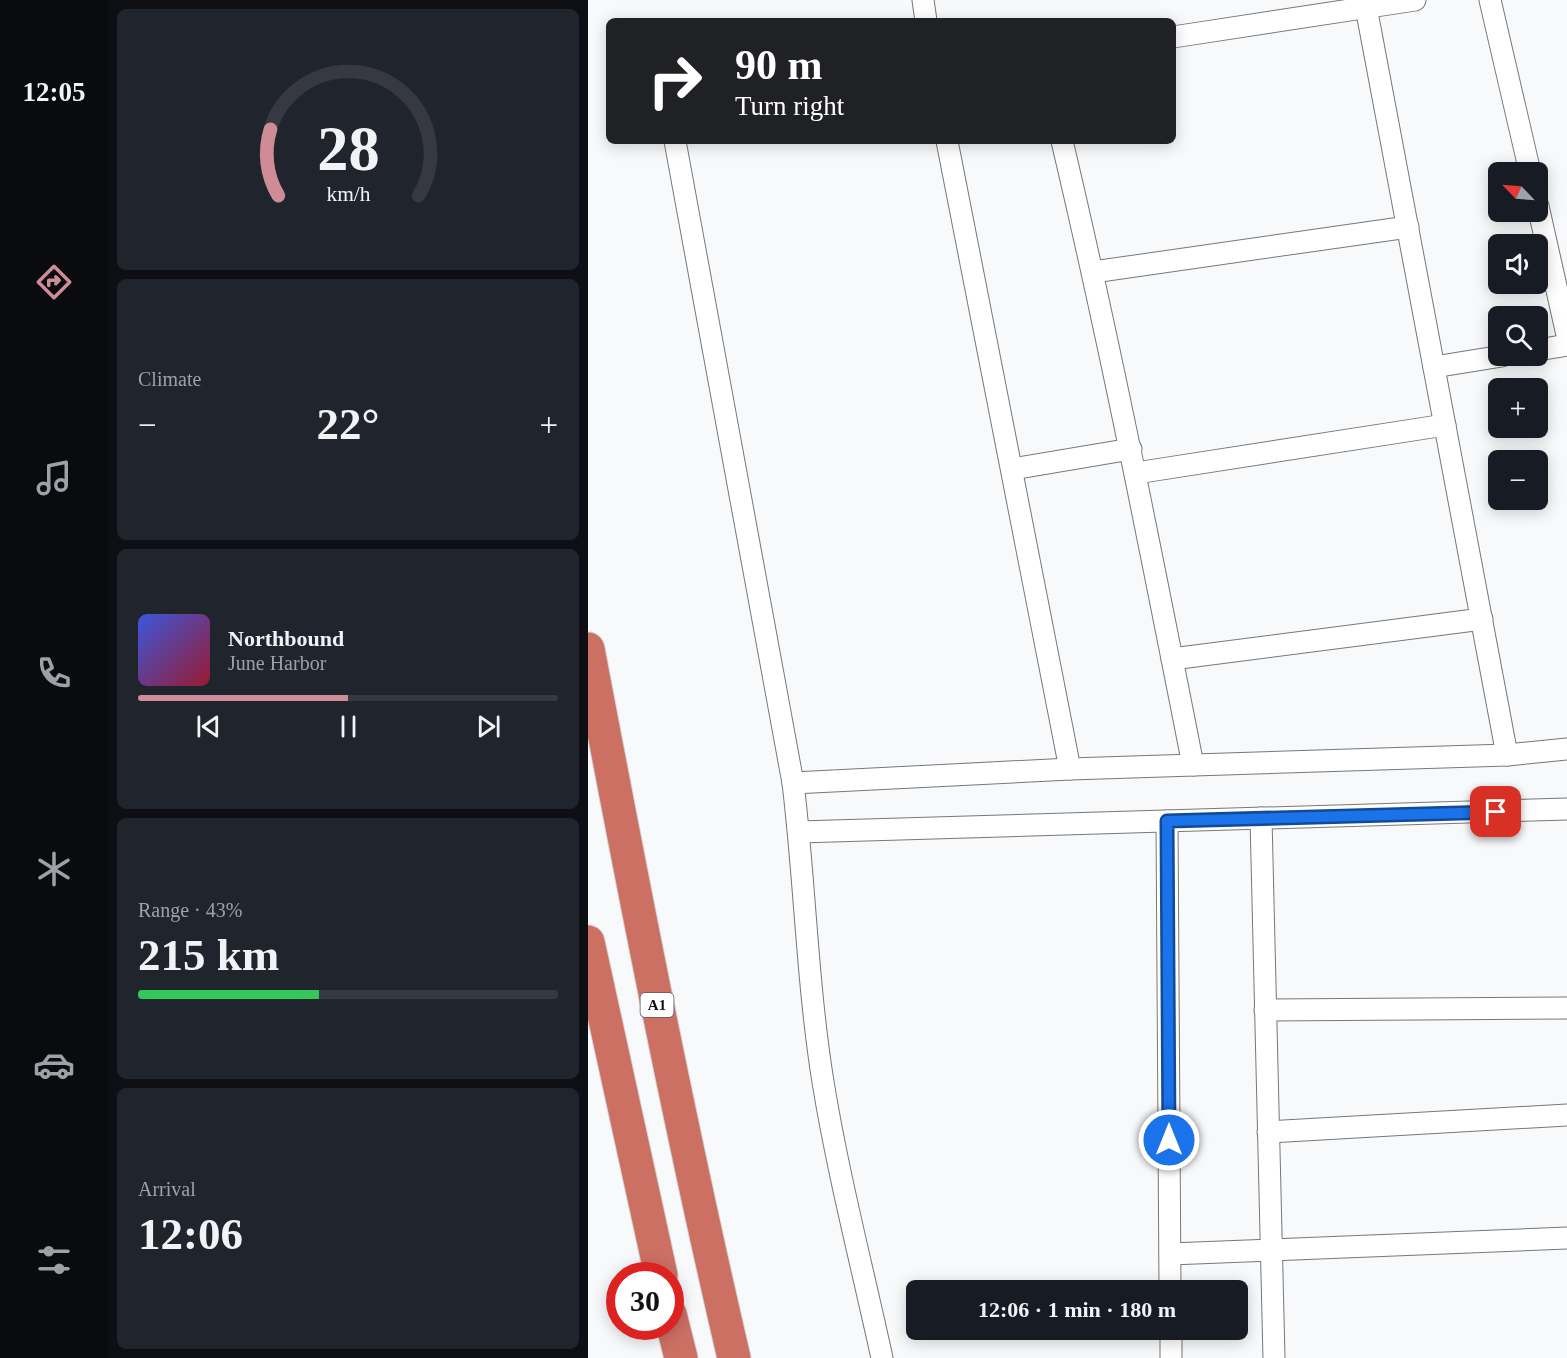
<!DOCTYPE html>
<meta charset="utf-8">
<style>
:root{--surface:#171b24;--page:#20242c;--text:#f1f3f6;--muted:#9ea1a6;--line:#363941;--accent:#cf8b96}
body{margin:0;font-family:Georgia,serif;background:var(--page);color:var(--text);height:100vh;display:flex;flex-direction:column;font-size:22px;white-space:nowrap}
*{box-sizing:border-box;margin:0}
p{font-size:20px;color:var(--muted)}
.icon{flex:none;width:33px;height:33px;fill:none;stroke:currentColor;stroke-width:2;stroke-linecap:round;stroke-linejoin:round}
.map{position:relative;flex:1;overflow:hidden}
.side{display:flex;flex-direction:column;gap:9px;padding:9px;background:#0d0f14;width:480px}
.side>*{flex:none}
.banner{position:absolute;left:18px;top:18px;width:570px;height:126px;border-radius:9px;box-shadow:0 3px 15px #0003;background:#202124;color:#fff;overflow:hidden}
.needle{width:39px;rotate:295deg}
.controls{position:absolute;left:900px;top:162px;display:grid;gap:12px}
.controls a{display:grid;place-items:center;width:60px;height:60px;border-radius:9px;background:var(--surface);box-shadow:0 3px 15px #0003;font-size:30px}
.speed{position:absolute;left:18px;top:1262px;display:flex;gap:12px;font-size:30px;font-weight:700;text-align:center}
.speed>*{display:grid;place-content:center;width:78px;height:78px;border-radius:50%;background:var(--surface);box-shadow:0 3px 15px #0003;line-height:1}
.speed .limit{border:9px solid #d22;background:#fff;color:#111}
.pin{position:absolute;display:grid;place-items:center;width:51px;height:51px;color:#fff;margin:-26px;border-radius:12px;box-shadow:0 3px 9px #0006}
.me{position:absolute;width:66px;margin:-33px;rotate:0deg;stroke-linejoin:round;filter:drop-shadow(0 0 4px #0008)}
.turn{display:flex;align-items:center;gap:21px;height:126px;padding:0 30px;font-size:27px}
.turn .icon{width:78px;height:78px;stroke-width:2.5}
.turn b{display:block;font-size:42px;line-height:51px}
.big{font-size:45px;font-weight:700;line-height:1.1}
.side .card{flex:1;display:flex;flex-direction:column;justify-content:center;gap:9px;min-width:0;padding:0 21px;border-radius:9px;background:var(--page)}
.side .dial{align-items:center;gap:0}
.dial svg{height:156px;overflow:visible;fill:none;stroke:var(--line);stroke-width:7;stroke-linecap:round;text-anchor:middle}
.dial text{fill:var(--text);stroke:none}
.song{display:flex;align-items:center;gap:18px}
.cover{width:72px;height:72px;border-radius:9px;background:linear-gradient(135deg,hsl(230 70% 55%),hsl(350 70% 35%))}
.played{height:6px;border-radius:3px;background:linear-gradient(90deg,var(--accent) 50%,var(--line) 50%)}
.keys{display:flex;justify-content:space-around;direction:ltr}
.heat{display:flex;justify-content:space-between;align-items:center;font-size:33px;direction:ltr}
.charge{height:9px;border-radius:4px;background:linear-gradient(90deg,#34c759 43%,var(--line) 0)}
.trip{position:absolute;left:318px;top:1280px;width:342px;height:60px;border-radius:9px;background:var(--surface);box-shadow:0 3px 15px #0003;font-weight:700;line-height:60px;text-align:center}
main{display:flex;flex:1;min-height:0}
.menu{display:flex;flex-direction:column;width:108px;justify-content:space-around;align-items:center;background:#090b0e;color:var(--muted)}
.menu .icon{width:42px;height:42px}
.menu .active{color:var(--accent)}
.menu b{font-size:27px;color:var(--text)}
.map>svg:first-child{display:block}
.lines{fill:none;stroke-linecap:round;stroke-linejoin:round}
.street-casing{stroke:#767779;stroke-width:23}
.highway-casing{stroke:#d4d4d5;stroke-width:35}
.street{stroke:#fff;stroke-width:21}
.highway{stroke:#cc7063;stroke-width:33}
.route-casing{stroke:#114b97;stroke-width:15}
.route{stroke:#1a73e8;stroke-width:10}
.labels{text-anchor:middle;dominant-baseline:central;stroke-width:4.5;stroke-linejoin:round;paint-order:stroke}
.shield{fill:#fff;stroke:#58595a;stroke-width:1.5}
.shield-label{font-size:15px;font-weight:bold;fill:#111213}
</style>
<main>
<nav class="menu">
<b>12:05</b>
<svg class="icon active" aria-label="directions" viewBox="0 0 24 24"><path d="M12 3l9 9-9 9-9-9zM9 14v-3h6M13 9l2 2-2 2"/></svg>
<svg class="icon" aria-label="music" viewBox="0 0 24 24"><path d="M9 18V5l10-2v13"/><circle cx="6" cy="18" r="3"/><circle cx="16" cy="16" r="3"/></svg>
<svg class="icon" aria-label="phone" viewBox="0 0 24 24"><path d="M5 4h4l2 5-3 2q2 4 5 5l2-3 5 2v4C11 20 4 13 5 4z"/></svg>
<svg class="icon" aria-label="climate" viewBox="0 0 24 24"><path d="M12 3v18M4 7l16 10M4 17L20 7"/></svg>
<svg class="icon" aria-label="car" viewBox="0 0 24 24"><path d="M5 17H2v-5l4-1 3-4h7l3 4 3 1v5h-3M9 17h6M6 11h13"/><circle cx="7" cy="17" r="2"/><circle cx="17" cy="17" r="2"/></svg>
<svg class="icon" aria-label="filters" viewBox="0 0 24 24"><path d="M4 7h16M4 17h16"/><circle cx="9" cy="7" r="2"/><circle cx="15" cy="17" r="2"/></svg>
</nav>
<section class="side">
<div class="card dial"><svg viewBox="0 0 100 80">
<path d="M14 69A42 42 0 1 1 86 69"/>
<path d="M14 69A42 42 0 0 1 10 35" stroke="#cf8b96"/>
<text x="50" y="56" font-size="32" font-weight="700">28</text>
<text x="50" y="72" font-size="11">km/h</text>
</svg></div>
<div class="card"><p>Climate</p>
<div class="heat"><a>−</a><b class="big">22°</b><a>+</a></div>
</div>
<div class="card">
<div class="song"><i class="cover"></i><div><b>Northbound</b><p>June Harbor</p></div></div>
<div class="played"></div>
<div class="keys"><svg class="icon" aria-label="previous" viewBox="0 0 24 24"><path d="M18 5L8 12l10 7zM5 5v14"/></svg><svg class="icon" aria-label="pause" viewBox="0 0 24 24"><path d="M8 5v14M16 5v14"/></svg><svg class="icon" aria-label="next" viewBox="0 0 24 24"><path d="M6 5l10 7-10 7zM19 5v14"/></svg></div>
</div>
<div class="card"><p>Range · 43%</p><b class="big">215 km</b><div class="charge"></div></div>
<div class="card"><p>Arrival</p><b class="big">12:06</b></div>
</section>
<div class="map">
<svg width="979" height="1358" viewBox="0 0 979 1358">
<rect width="100%" height="100%" fill="#f7f9fb"/>
<g class="lines">
<defs>
<g id="street">
<polyline points="335,0 338,21"/>
<polyline points="902,0 942,172"/>
<polyline points="778,7 919,755"/>
<polyline points="585,37 827,0"/>
<path d="M87 141 205 783C217 882 219 982 235 1082 250 1174 274 1266 294 1358"/>
<polyline points="359,141 482,769"/>
<path d="M474 141C523 348 564 557 605 765"/>
<polyline points="950,206 979,335"/>
<polyline points="505,272 820,227"/>
<polyline points="950,350 979,345"/>
<polyline points="846,367 914,356"/>
<polyline points="424,469 543,449"/>
<polyline points="548,473 857,425"/>
<polyline points="584,659 894,619"/>
<polyline points="205,783 482,769 919,755 979,749"/>
<polyline points="673,818 686,1358"/>
<polyline points="579,821 582,1290"/>
<polyline points="211,832 979,809"/>
<polyline points="677,1010 979,1008"/>
<polyline points="680,1132 979,1115"/>
<polyline points="582,1254 979,1238"/>
<polyline points="583,1329 583,1358"/>
</g>
<g id="highway">
<path d="M0 649C45 886 91 1123 146 1358"/>
<polyline points="0,942 73,1275"/>
<polyline points="82,1314 93,1358"/>
</g>
</defs>
<!-- street casing -->
<use href="#street" class="street-casing"/>
<!-- highway casing -->
<use href="#highway" class="highway-casing"/>
<!-- street -->
<use href="#street" class="street"/>
<!-- highway -->
<use href="#highway" class="highway"/>
</g>
<g class="lines">
<defs>
<polyline id="route" points="581,1140 579,821 908,812"/>
</defs>
<!-- route casing -->
<use href="#route" class="route-casing"/>
<!-- route -->
<use href="#route" class="route"/>
</g>
<g class="labels">
<!-- shield labels -->
<rect class="shield" x="52.5" y="993" width="33" height="24" rx="4.5"/>
<g class="shield-label">
<text x="69" y="1005">A1</text>
</g>
</g>
</svg>
<div class="controls">
<a><svg class="needle" viewBox="-14 -14 28 28"><path d="M0-13l5 13h-10z" fill="#e53935"/><path d="M0 13l5-13h-10z" fill="#9ea1a6"/></svg></a>
<a><svg class="icon" aria-label="sound" viewBox="0 0 24 24"><path d="M4 9h4l5-4v14l-5-4H4zM17 9q2 3 0 6"/></svg></a>
<a><svg class="icon" aria-label="search" viewBox="0 0 24 24"><circle cx="10" cy="10" r="6"/><path d="M15 15l6 6"/></svg></a>
<a>+</a>
<a>−</a>
</div>
<div class="speed"><div class="limit">30</div></div>
<div class="pin" style="left:908px;top:812px;background:#d93025"><svg class="icon" aria-label="arrive" viewBox="0 0 24 24"><path d="M6 21V4h12l-3 4 3 4H6"/></svg></div>
<svg class="me" style="left:581px;top:1140px" viewBox="-20 -20 40 40"><circle r="17" fill="#1a73e8" stroke="#fff" stroke-width="3"/><path d="M0-11L8 9 0 5-8 9z" fill="#fff"/></svg>
<div class="trip">12:06 · 1 min · 180 m</div>
<div class="banner">
<div class="turn"><svg class="icon" aria-label="right" viewBox="0 0 24 24"><path d="M7 20v-9h11M14 6l5 5-5 5"/></svg><div><b>90 m</b>Turn right</div></div>
</div>
</div>
</main>
